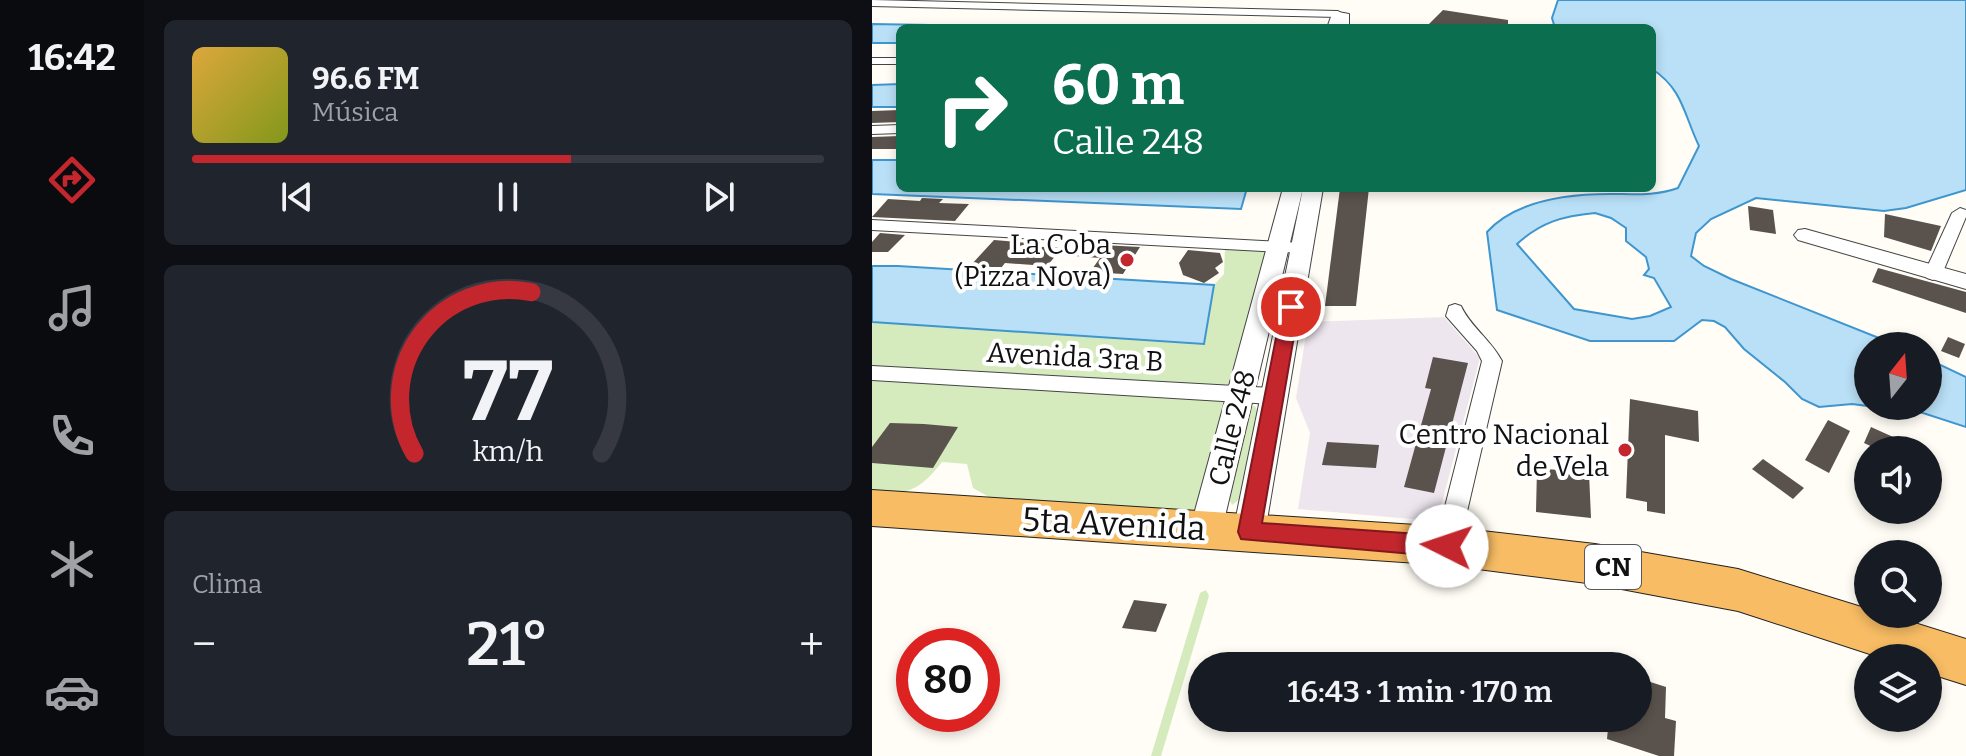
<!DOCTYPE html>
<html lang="es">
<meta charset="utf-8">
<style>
:root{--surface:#171b24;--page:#20242c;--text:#f1f3f6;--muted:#9ea1a6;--line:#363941;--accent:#c4262e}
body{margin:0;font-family:Bitter,serif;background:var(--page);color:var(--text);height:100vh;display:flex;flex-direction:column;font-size:30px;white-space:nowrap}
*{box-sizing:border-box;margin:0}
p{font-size:26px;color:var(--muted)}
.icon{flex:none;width:44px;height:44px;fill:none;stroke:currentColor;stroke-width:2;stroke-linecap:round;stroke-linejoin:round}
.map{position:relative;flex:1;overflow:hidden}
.details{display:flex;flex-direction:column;gap:20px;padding:20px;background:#0d0f14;width:728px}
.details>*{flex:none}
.banner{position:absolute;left:24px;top:24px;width:760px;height:168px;border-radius:12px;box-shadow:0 4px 12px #0003;background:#0b6e4f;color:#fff;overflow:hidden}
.needle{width:52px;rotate:17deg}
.controls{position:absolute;left:982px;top:332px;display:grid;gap:16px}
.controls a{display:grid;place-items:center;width:88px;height:88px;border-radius:50%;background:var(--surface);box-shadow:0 4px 12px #0003;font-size:40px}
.speed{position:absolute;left:24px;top:628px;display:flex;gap:16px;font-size:40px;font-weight:700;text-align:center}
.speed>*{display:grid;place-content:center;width:104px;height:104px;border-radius:50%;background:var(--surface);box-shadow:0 4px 12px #0003;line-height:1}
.speed .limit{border:12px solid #d22;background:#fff;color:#111}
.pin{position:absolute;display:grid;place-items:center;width:68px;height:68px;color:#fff;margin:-34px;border:4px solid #fff;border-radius:50%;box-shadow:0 2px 8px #0007}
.me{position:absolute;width:88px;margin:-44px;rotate:274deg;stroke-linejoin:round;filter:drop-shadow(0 0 6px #0008)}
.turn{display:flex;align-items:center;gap:28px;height:168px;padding:0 24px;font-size:36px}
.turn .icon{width:104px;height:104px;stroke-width:2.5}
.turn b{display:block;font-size:56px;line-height:68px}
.big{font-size:60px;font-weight:600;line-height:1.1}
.details .widget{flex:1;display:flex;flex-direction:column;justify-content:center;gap:12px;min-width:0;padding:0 28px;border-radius:12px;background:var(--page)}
.details .dial{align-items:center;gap:0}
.dial svg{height:208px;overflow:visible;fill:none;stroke:var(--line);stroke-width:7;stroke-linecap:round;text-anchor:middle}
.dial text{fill:var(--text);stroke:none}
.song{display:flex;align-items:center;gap:24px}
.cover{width:96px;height:96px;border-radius:12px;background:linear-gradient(135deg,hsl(40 70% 55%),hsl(70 70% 35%))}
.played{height:8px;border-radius:4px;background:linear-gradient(90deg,var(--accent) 60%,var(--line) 60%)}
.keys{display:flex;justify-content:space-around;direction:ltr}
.heat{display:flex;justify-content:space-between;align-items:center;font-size:44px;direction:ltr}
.trip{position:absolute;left:316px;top:652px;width:464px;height:80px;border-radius:40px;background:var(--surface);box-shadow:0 4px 12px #0003;font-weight:600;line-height:80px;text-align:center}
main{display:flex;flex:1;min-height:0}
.tab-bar{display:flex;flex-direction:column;width:144px;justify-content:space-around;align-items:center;background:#090b0e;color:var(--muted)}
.tab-bar .icon{width:56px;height:56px}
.tab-bar .selected{color:var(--accent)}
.tab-bar b{font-size:36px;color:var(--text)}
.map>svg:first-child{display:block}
.industrial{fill:#eee6ef}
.green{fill:#d5ebbd}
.water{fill:#b9e0f7;stroke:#3f96cf;stroke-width:2;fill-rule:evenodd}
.building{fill:#5a524d}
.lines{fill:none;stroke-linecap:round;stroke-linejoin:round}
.minor-casing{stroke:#444;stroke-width:2}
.tertiary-casing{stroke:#444;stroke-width:2}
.trunk-casing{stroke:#222;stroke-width:2}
.minor{fill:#fff;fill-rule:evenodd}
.tertiary{fill:#fff;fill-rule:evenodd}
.trunk{fill:#f7bc64;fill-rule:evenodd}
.route{fill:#c4262e;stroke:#7f191e;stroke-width:2}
.poi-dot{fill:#c4262e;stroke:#fff;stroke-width:3}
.labels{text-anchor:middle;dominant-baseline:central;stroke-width:8;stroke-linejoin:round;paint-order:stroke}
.shield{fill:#fff;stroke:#585858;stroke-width:2}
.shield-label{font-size:26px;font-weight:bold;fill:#111}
.poi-label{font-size:28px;fill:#111;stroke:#fff;text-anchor:end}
.street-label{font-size:28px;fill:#111;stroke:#fff}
.near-street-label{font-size:34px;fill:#111;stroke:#fff}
</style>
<main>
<nav class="tab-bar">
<b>16:42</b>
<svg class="icon selected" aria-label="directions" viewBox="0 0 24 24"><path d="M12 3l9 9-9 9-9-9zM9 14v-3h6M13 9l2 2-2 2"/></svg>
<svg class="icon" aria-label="music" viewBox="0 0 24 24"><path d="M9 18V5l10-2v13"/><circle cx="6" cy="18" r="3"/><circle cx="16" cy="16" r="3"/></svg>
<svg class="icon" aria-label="phone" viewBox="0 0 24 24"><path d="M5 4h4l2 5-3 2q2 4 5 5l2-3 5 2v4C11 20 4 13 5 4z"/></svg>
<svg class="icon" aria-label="climate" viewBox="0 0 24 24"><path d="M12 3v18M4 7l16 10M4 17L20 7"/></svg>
<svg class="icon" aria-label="car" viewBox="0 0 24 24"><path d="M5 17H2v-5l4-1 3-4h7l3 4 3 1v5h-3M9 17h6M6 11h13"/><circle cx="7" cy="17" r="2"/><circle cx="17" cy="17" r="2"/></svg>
</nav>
<section class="details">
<div class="widget">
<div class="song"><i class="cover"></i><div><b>96.6 FM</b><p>Música</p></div></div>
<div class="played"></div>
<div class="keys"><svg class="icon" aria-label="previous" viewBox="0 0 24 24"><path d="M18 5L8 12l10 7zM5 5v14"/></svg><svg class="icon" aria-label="pause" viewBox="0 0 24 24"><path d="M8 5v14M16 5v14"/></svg><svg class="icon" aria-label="next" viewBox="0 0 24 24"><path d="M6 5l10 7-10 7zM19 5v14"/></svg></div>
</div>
<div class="widget dial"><svg viewBox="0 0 100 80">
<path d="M14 69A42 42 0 1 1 86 69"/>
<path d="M14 69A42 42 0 0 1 59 7" stroke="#c4262e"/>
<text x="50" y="56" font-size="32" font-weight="700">77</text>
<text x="50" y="72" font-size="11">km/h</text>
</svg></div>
<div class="widget"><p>Clima</p>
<div class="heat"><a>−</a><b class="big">21°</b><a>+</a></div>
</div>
</section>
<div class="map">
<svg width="1094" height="756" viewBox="0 0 1094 756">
<rect width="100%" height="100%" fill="#fffdf5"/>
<!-- industrial -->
<polygon class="industrial" points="572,317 608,358 567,514 551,520 426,509 438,433 424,398 436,322"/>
<!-- green -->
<g class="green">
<path d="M353 247 402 250 328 514 117 497 101 488 95 464 70 462C47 491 36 495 0 492V322L331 344 342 285 352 274Z"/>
<polygon points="383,406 387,414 368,499 360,505 357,498 378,407"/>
<polygon points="334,590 337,596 289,756 279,756 328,593"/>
</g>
<!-- water -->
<g class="water">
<path d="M686 0H1094V190L1034 208 1012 211 884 198 839 219 824 233 819 256 832 266 859 279 1027 346H996V406H1056V359L1094 377V427L1051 413 980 404 947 407 930 399 913 382 872 349 853 327 842 321 830 320 802 341H718L625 310 615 232C644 200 696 194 738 194 762 194 784 196 806 188L827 146C812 115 811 89 780 69V28H683L680 18ZM723 213 739 218 754 228V241L774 257 777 269 772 275 782 278 799 307 778 316 760 319 702 309 645 244C669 222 691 216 723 213Z"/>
<polygon points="0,24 227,28 28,28 28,43 0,43"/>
<polygon points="28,84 28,107 0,107 0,85"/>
<polygon points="0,160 28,160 28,188 375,188 369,209 0,194"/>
<polygon points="0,266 26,266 342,285 332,344 0,322"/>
</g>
<!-- building -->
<g class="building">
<polygon points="571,10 636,20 636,28 553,28"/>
<polygon points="28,110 28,122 0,123 0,111"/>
<polygon points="28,136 28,149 0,149 0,137"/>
<polygon points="468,188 497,188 484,306 453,306"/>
<polygon points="50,198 71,199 67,203 97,204 83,221 0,217 16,199 48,201"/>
<polygon points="876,206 901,210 904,234 878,230"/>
<polygon points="1013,214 1069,226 1059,251 1012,237"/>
<polygon points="8,233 33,235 16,252 0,252 0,242"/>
<polygon points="122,240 156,243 153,246 190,248 175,266 133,263 129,268 99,265"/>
<polygon points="211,244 268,247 251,274 218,272 228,258 203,256"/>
<polygon points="316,250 348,253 351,262 343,268 347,273 332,283 311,275 307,263"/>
<polygon points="1006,268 1094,292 1094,313 1000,282"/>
<polygon points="1076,337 1093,344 1087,358 1069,351"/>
<polygon points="561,357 596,363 562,493 532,487 559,389 553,388"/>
<polygon points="758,399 826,411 827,442 793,435 793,514 775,511 775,502 754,498"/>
<polygon points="956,420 978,431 957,473 933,460"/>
<polygon points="18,423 52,424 86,427 61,468 0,463 0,447"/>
<polygon points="999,427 1050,450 1007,450 992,443"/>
<polygon points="455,442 507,445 504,468 450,465"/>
<polygon points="891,459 932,488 921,499 880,469"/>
<polygon points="665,468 717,473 719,518 664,512"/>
<polygon points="262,600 295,604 284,632 250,628"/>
<polygon points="766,678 794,687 793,718 804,721 802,756 787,756 735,739 737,718 766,718"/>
</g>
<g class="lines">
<defs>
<g id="minor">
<polygon points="0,0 466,11 471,14 466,17 0,6"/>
<rect x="0" y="58" width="28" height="6"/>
<polygon points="28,125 28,133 0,134 0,126"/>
<polygon points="1088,208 1094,210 1094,217 1070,274 1061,280 1055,278 1052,274 1080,213"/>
<polygon points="0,220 430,243 438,248 430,253 0,230"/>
<path d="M583 304 589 306C598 326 619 340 630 361L587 546 584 554 575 557 566 554 563 546 610 361 605 351 574 316 577 306Z"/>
<polygon points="0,366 402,388 409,390 412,396 409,402 402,404 0,380"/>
</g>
<g id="tertiary">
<polygon points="461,11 477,14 477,28 455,28"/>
<polygon points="411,188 431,188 350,529 345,539 334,543 323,539 318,529"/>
<polygon points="431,188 451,188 393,532 388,542 377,546 366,542 361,532"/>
<polygon points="933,229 1094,274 1094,289 926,240 922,235 926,230"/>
</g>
<polygon id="trunk" points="0,490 575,527 723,544 866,569 996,609 996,614 1014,614 1094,639 1094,685 1056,673 1056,658 1010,658 866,611 723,584 575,565 0,526"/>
</defs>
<!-- minor casing -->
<use href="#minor" class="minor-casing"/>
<!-- tertiary casing -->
<use href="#tertiary" class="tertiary-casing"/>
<!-- trunk casing -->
<use href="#trunk" class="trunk-casing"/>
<!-- minor -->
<use href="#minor" class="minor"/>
<!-- tertiary -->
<use href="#tertiary" class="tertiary"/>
<!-- trunk -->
<use href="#trunk" class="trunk"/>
</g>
<!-- route -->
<polygon class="route" points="419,302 427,307 390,523 575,536 583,539 586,546 583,553 575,557 369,539 366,532 410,307"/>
<!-- markers -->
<g class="poi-dot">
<circle cx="255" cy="260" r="8"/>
<circle cx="753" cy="450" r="8"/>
</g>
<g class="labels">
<!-- shield labels -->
<rect class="shield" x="713" y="545" width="56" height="44" rx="6"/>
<g class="shield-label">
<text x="741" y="567">CN</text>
</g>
<!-- poi labels -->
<g class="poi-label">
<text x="239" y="244">La Coba<tspan x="239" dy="32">(Pizza Nova)</tspan></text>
<text x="737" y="434">Centro Nacional<tspan x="737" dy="32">de Vela</tspan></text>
</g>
<!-- street labels -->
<g class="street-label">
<text transform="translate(203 357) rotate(3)">Avenida 3ra B</text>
<text transform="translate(360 428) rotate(-76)">Calle 248</text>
</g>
<!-- near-street labels -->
<g class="near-street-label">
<text transform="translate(242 524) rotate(3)">5ta Avenida</text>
</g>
</g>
</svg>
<div class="controls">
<a><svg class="needle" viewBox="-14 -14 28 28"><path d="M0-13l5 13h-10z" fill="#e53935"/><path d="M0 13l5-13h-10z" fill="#9ea1a6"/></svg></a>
<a><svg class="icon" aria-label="sound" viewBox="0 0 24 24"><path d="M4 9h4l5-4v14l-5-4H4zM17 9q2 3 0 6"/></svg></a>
<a><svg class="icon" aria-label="search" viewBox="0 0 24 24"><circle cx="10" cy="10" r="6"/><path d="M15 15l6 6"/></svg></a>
<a><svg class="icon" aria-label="layers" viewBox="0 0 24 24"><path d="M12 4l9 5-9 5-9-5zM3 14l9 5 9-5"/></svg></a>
</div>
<div class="speed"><div class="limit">80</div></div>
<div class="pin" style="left:419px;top:307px;background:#d93025"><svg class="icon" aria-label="arrive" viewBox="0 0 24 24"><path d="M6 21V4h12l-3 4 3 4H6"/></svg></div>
<svg class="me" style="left:575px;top:546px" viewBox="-20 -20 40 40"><circle r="19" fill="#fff"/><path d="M0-13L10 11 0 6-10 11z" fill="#c4262e"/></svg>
<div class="trip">16:43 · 1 min · 170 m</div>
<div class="banner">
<div class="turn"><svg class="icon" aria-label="right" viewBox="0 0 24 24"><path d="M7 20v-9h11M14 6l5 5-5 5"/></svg><div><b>60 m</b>Calle 248</div></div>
</div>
</div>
</main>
